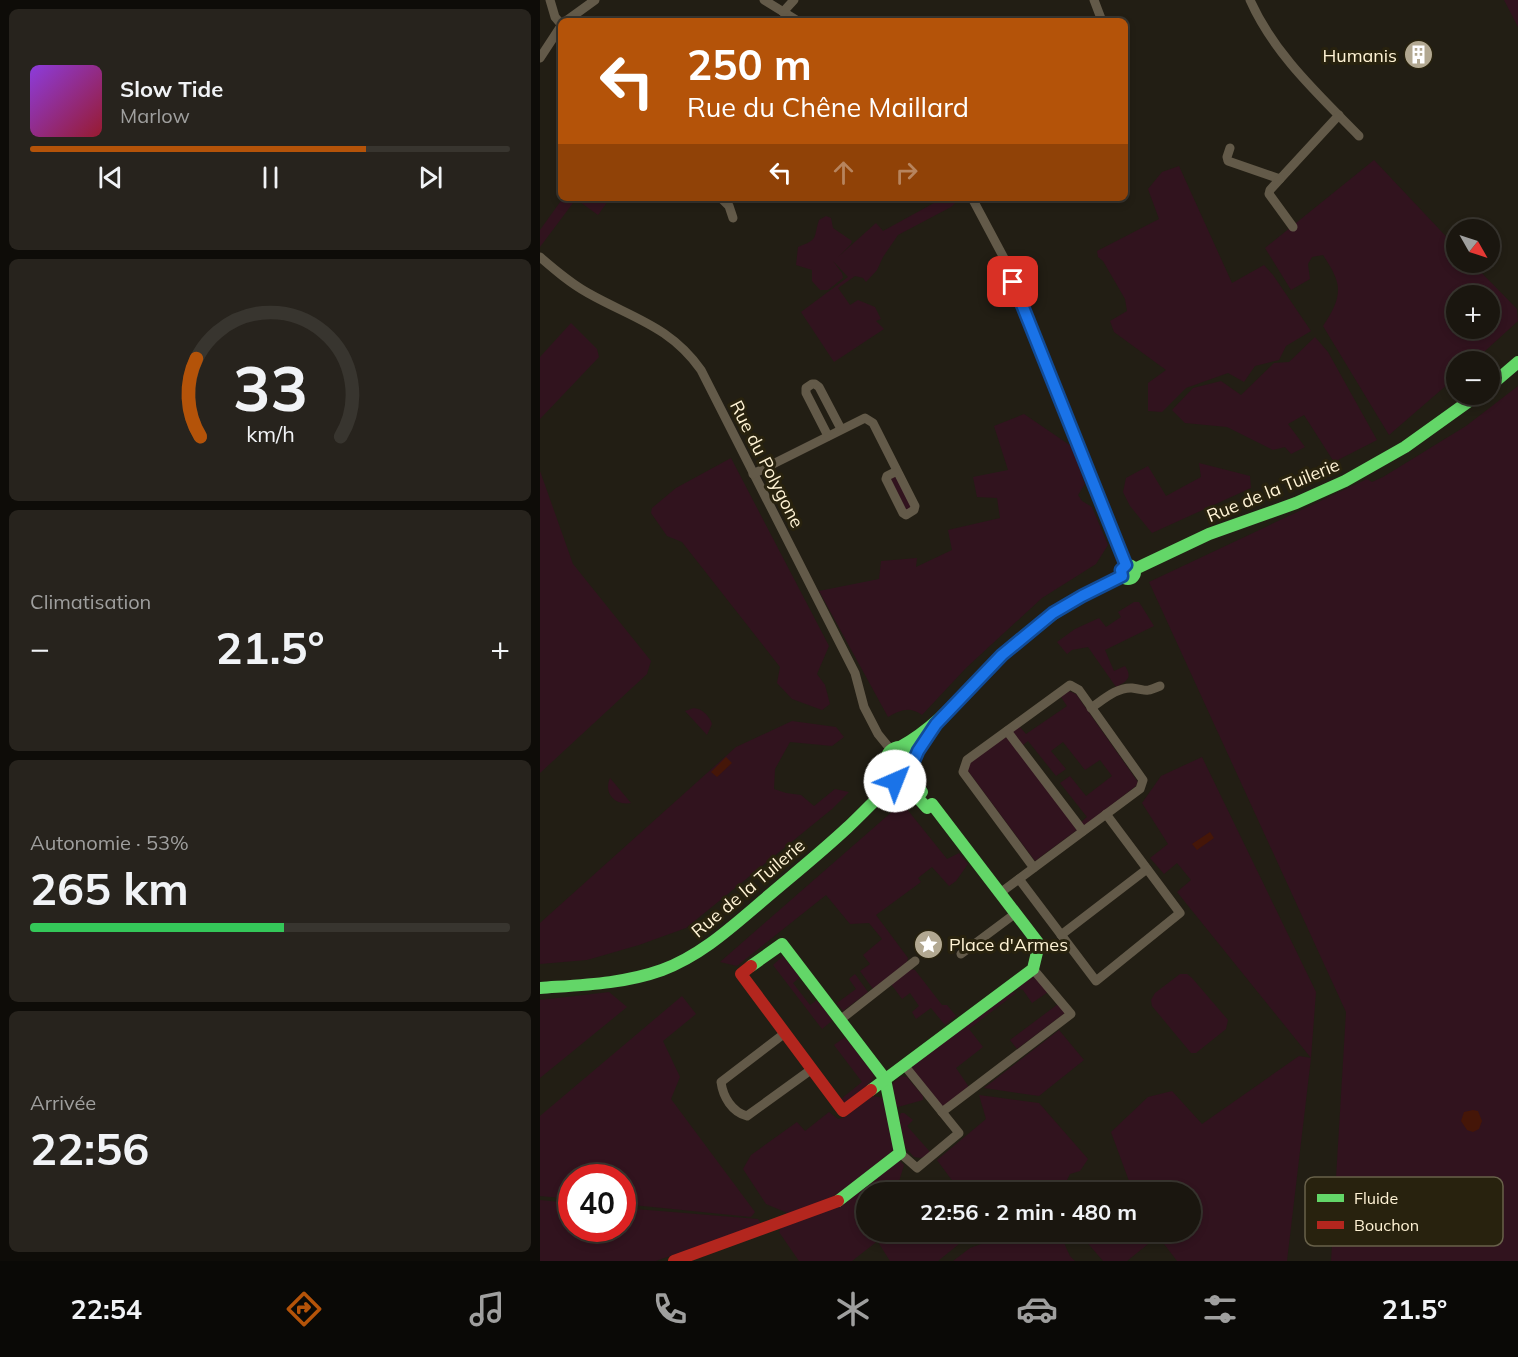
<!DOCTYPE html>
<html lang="fr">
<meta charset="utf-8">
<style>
:root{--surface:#1a160f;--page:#27231d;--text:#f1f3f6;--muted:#9f9f9e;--line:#38352f;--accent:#b45309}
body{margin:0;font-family:Mulish,sans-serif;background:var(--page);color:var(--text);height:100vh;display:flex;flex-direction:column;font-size:22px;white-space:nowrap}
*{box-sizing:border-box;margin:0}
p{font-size:20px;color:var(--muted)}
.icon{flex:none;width:33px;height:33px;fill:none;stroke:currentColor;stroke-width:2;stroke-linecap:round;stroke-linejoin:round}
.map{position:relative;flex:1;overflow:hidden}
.sheet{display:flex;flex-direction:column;gap:9px;padding:9px;background:#0e0c08;width:540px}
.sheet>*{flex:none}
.guide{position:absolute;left:18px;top:18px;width:570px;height:183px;border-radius:9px;box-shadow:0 3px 9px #0003,0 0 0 2px var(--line);background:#b45309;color:#fff;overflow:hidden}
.needle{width:39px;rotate:129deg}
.fabs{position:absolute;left:906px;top:219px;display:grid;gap:12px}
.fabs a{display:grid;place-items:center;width:54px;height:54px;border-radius:50%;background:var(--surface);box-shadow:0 3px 9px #0003,0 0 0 2px var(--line);font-size:30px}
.speed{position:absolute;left:18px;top:1164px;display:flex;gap:12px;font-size:30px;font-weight:700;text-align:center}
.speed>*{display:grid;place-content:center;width:78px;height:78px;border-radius:50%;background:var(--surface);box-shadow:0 3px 9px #0003,0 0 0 2px var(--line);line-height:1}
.speed .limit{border:9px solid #d22;background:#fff;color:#111}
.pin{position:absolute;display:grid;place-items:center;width:51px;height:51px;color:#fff;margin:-26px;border-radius:12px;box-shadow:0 3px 9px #0006}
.me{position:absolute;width:66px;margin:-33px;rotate:44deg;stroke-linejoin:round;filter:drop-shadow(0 0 4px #0008)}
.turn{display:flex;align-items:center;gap:21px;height:126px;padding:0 30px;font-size:27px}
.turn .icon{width:78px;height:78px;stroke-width:2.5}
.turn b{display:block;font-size:42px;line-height:51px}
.lanes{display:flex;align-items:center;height:57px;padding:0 30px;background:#0003;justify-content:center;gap:30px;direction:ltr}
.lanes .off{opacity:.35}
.big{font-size:45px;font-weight:700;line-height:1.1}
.sheet .tile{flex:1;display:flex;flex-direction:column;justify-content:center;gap:9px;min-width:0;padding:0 21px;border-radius:9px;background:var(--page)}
.sheet .dial{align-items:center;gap:0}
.dial svg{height:156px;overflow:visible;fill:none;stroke:var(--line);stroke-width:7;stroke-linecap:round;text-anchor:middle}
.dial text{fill:var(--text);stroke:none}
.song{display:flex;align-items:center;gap:18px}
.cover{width:72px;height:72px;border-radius:9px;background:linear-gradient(135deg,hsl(270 70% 55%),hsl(350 70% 35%))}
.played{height:6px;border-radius:3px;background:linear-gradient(90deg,var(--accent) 70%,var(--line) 70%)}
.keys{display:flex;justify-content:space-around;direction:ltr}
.heat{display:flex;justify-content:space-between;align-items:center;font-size:33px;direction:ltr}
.charge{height:9px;border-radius:4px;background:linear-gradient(90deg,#34c759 53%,var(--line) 0)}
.trip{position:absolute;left:316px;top:1182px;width:345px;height:60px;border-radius:30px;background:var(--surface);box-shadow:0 3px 9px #0003,0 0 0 2px var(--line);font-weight:700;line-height:60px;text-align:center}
.tab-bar{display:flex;height:96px;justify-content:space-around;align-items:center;background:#0a0906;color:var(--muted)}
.tab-bar .icon{width:42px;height:42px}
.tab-bar .current{color:var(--accent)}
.tab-bar b{font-size:27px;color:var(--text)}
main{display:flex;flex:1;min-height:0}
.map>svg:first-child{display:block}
.green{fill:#31131e;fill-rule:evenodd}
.water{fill:#451608}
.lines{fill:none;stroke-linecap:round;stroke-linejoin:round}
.street{stroke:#635a49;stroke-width:9}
.fast{stroke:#63d668;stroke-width:12}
.jam{stroke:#b3261e;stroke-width:12}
.route-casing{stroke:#114b97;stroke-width:15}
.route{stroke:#1a73e8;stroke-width:10}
.labels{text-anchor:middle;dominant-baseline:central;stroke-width:6;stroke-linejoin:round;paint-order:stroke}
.poi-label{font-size:18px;fill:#fff3d5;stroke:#28220e;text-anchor:end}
.street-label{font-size:18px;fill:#fff3d5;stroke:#28220e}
.key{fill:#28220e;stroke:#68614a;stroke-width:1.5}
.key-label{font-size:16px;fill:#fff3d5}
</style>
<main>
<section class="sheet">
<div class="tile">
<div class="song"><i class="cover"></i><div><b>Slow Tide</b><p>Marlow</p></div></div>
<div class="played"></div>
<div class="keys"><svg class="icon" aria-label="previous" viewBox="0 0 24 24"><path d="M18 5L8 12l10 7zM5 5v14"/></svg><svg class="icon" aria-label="pause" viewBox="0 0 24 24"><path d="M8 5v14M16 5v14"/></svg><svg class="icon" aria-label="next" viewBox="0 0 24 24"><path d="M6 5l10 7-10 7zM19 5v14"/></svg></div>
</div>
<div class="tile dial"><svg viewBox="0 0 100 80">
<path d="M14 69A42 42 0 1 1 86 69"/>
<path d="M14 69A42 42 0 0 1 12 29" stroke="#b45309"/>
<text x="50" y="56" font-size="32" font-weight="700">33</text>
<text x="50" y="72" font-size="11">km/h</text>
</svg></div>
<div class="tile"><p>Climatisation</p>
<div class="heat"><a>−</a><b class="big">21.5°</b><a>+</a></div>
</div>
<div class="tile"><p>Autonomie · 53%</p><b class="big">265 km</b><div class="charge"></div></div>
<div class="tile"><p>Arrivée</p><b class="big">22:56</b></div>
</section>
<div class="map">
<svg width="978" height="1261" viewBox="0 0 978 1261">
<rect width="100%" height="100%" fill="#221e14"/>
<!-- green -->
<g class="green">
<polygon points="964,0 978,0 978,27"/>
<path d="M834 160 916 247V262L932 263 977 309 978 321 934 361 916 362V377L849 435 783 326C803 295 803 285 783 255L772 257 768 264 770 279 751 290 725 248ZM916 296H950V328H916Z"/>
<polygon points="639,166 692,283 724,265 733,275 771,331 746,346 739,360 715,366 704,382 688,373 646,388 622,412 608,411 608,383 626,370 574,332 570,321 587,311 585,299 563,261 558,257 557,251 619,219 608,189 622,172"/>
<polygon points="23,198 70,198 58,215 36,199 0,247 0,230"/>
<path d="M403 198H420L411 207 358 235 343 257 337 270 326 282 323 278 315 276 298 288 310 305 318 300 335 307 341 319 336 321 344 329 294 362 261 312 308 277 293 261 302 273 303 278 288 290H280L272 281V270L256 265 258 247C279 239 273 239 279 220L286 216 291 218 293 228 312 241 311 244 298 257 336 223 343 231Z"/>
<polygon points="31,323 57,349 59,357 0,419 0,357"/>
<polygon points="775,337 788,352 837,440 794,462 764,415 748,424 765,447 751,454 745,447 733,450 687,427 645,423 632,410 653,388 681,381 701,395 734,363 749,362"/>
<polygon points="978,386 978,1261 791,1261 806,1012 609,582 827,479 832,482 843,477 926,426"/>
<path d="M484 414 531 446 545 484 538 495 542 501 552 507 568 545 556 564 502 598 426 668 382 715C369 706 361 710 348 717L279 591 339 579 341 561 377 558 376 567 412 550 408 530 460 518 457 498 437 497 433 477 468 470 454 426Z"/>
<polygon points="191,458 289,646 277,674 285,685 290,704 282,710 252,699 237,683 240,667 142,542 127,536 111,513 112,508 136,488"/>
<polygon points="659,463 710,476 711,488 612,533 590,506 583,492 586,478 608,466 626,496 661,477"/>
<polygon points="0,471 33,564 111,661 107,674 0,773"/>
<polygon points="355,476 371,505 371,508 366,510 350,479"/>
<path d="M594 602H599L614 626 565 650 574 671 585 666C593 678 587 681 576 687L548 647 532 650 527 654 517 642 535 629 559 618 566 627 581 617 578 612Z"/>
<polygon points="529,691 536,694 598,782 596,786 543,827 540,823 547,817 520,783 530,776 546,796 572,776 560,760 545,770 523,742 511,751 526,769 516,776 488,741 482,746 472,732 479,726 486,734 527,706 521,697"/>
<path d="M154 708C163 709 169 716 172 724L167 735 145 711Z"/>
<polygon points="252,721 296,727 304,737 292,746 250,742 235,769 234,789 246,793 261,795 274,806 295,789 309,792 292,809 146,928 99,945 47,960 0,964 0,923 196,747"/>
<polygon points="463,737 468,738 537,830 495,861 428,771 430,762"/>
<circle cx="360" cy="762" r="8"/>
<polygon points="662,757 776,992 771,1058 747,1261 637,1261 618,1236 587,1261 563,1261 545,1240 555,1232 651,1232 651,1192 593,1192 571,1132 608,1097 632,1091 662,1124 759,1056 771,1058 637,892 651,880 637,863 624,874 610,858 628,844 602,803 621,776"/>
<path d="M70 778 91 803C76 806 63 794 70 778Z"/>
<polygon points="362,803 407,859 419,853 428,864 416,881 409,886 392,867 378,878 381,882 336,915 368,958 367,962 333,989 320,971 330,964 323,955 342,939 329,923 310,924 286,895 197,966 180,962"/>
<polygon points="243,956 260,977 253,983 270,1005 277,1000 293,1020 282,1029 233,965"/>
<polygon points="370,969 375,970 402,1005 407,1005 416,1016 405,1025 391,1008 376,1019 372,1012 379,1006 370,993 362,999 351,984"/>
<polygon points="493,973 508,992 492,1003 483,990 473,988"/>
<polygon points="315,974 328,992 303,1011 297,1003 316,989 309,979"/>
<polygon points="640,974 647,974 652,978 688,1020 686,1029 656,1053 651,1053 612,1006 611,1000 615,993"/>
<polygon points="469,991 476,993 429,1029 443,1047 416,1068 429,1087 403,1107 370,1066"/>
<polygon points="69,992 87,1007 0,1078 0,1000"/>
<polygon points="142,996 156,1014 123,1041 140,1077 131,1099 215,1212 211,1217 83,1204 82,1178 32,1178 31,1199 0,1196 0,1116"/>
<polygon points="518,1004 525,1013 477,1049 470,1040"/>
<polygon points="519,1030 544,1060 499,1096 444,1088"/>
<polygon points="305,1037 334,1074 331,1084 305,1103 301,1099 322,1082 294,1045"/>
<polygon points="361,1076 367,1077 383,1096 383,1100 358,1107 355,1105 352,1084"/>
<polygon points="439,1095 499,1103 548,1159 540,1171 530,1174 525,1184 528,1189 523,1192 417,1192 419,1190 397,1160 446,1119"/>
<polygon points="333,1096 344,1098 357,1148 294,1197 252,1215 226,1204 203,1169 211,1155 257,1122 265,1131 289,1112 298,1119 305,1117"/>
<polygon points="361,1113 364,1113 373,1120 367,1126 391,1153 381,1158 374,1157 365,1147 358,1119"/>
<path d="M360 1161 364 1165C355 1195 358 1192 327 1192V1232H349L312 1261H259L239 1232 241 1228 351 1164Z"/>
<polygon points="0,1200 31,1203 32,1228 82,1228 83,1208 218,1219 221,1224 116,1261 0,1261"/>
<polygon points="352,1232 375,1232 382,1240 393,1232 446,1232 425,1239 398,1261 350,1261 338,1242"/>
<polygon points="475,1232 519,1232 530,1256 535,1261 413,1261 430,1248"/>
</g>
<!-- water -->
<g class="water">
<polygon points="186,757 192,763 177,777 171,772"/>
<polygon points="670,832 674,838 657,850 652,844"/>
<polygon points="933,1110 938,1111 942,1121 939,1129 933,1132 927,1130 921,1121 924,1112"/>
</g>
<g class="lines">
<!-- street -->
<g class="street">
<polyline points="10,0 15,17 21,24"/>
<polyline points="224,0 258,21"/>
<polyline points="554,0 562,21"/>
<path d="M710 0C734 54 778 94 819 136"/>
<polyline points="243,12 254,0"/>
<polyline points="26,21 55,0"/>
<polyline points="0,58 21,26"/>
<polyline points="690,148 687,157 688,161 740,179 799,115"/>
<polyline points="740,179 730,190 729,194 753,227"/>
<polyline points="181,198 189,206 193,218"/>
<polyline points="432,198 465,260 498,349 586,565"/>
<path d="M0 257C15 270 30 283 48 293 92 318 130 326 161 370L315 673 324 707 338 734 351 750"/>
<polyline points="288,436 266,393 266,388 272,384 275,384 279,387 301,429"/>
<polyline points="213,474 325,418 333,423 375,506 374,510 366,515 363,513 346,479 347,476 357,471"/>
<path d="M551 708C563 700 577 687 592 688 608 690 603 693 620 686"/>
<polyline points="467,731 543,831"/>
<polyline points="479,879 556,981 640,913 566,814"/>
<polyline points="460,893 600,789 603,780 539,690 530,685 427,760 423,772 494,868"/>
<polyline points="521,935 607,869"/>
<polyline points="421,954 476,913"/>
<polyline points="300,1020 375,961"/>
<path d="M245 1033 181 1082C183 1097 192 1112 207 1116L272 1069"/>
<polyline points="402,1112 531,1014 493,969"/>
<polyline points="360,1153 377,1168 419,1133 364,1065"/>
</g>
<!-- fast -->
<g class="fast">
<polyline points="950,386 978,362"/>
<circle cx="588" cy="572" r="7"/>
<polyline points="595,569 669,534 756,503 805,481 865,447 939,394"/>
<circle cx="360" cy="761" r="14"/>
<path d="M360 747C402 724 428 687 463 654 498 621 538 596 582 576"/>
<polyline points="211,966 242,944 345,1079 360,1153 298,1201"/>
<path d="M0 988C41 985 83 984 122 970 157 957 185 933 213 909 244 882 277 856 307 828 326 810 343 791 364 775"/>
<polyline points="331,1090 493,969 499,944 392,804 387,808 377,797 382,792 367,773"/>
</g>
<!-- jam -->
<g class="jam">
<polyline points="211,966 201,974 303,1111 331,1090"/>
<polyline points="134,1261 298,1201"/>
</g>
</g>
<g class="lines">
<defs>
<polyline id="route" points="355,781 370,770 378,751 396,724 462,655 513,613 542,596 582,576 581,570 586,565 473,282"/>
</defs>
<!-- route casing -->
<use href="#route" class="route-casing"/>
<!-- route -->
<use href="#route" class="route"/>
</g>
<!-- icons -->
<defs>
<symbol id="building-disc" viewBox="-11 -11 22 22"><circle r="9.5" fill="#b2a891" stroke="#28220e"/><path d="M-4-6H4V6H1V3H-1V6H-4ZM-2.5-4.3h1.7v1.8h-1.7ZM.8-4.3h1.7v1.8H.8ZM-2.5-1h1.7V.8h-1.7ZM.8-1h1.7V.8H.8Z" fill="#fff"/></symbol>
<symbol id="sight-disc" viewBox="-11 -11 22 22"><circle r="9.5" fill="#b2a891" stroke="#28220e"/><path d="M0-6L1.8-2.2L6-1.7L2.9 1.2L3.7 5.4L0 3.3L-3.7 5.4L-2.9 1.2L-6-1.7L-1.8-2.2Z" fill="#fff"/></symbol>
</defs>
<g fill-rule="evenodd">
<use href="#building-disc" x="862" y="38" width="33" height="33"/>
<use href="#sight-disc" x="372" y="928" width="33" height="33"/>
</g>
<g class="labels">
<!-- poi labels -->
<g class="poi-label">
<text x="857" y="55">Humanis</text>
<text x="409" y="944" text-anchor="start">Place d'Armes</text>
</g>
<!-- street labels -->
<g class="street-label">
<text transform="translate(227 464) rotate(63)">Rue du Polygone</text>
<text transform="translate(733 490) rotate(-22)">Rue de la Tuilerie</text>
<text transform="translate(208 888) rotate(-40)">Rue de la Tuilerie</text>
</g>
</g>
<!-- legend -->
<rect x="765" y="1177" width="198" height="69" rx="9" class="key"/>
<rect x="777" y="1194" width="27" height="8" fill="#63d668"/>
<rect x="777" y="1221" width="27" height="8" fill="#b3261e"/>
<g class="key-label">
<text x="814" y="1204">Fluide</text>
<text x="814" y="1231">Bouchon</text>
</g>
</svg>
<div class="fabs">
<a><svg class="needle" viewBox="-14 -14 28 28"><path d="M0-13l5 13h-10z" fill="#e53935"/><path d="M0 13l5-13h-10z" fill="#9f9f9e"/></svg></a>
<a>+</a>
<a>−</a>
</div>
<div class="speed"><div class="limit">40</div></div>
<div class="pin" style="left:473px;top:282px;background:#d93025"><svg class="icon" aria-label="arrive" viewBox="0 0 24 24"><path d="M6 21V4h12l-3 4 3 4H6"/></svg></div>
<svg class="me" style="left:355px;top:781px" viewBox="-20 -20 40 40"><circle r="19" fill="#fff"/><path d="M0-13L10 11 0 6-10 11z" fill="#1a73e8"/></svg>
<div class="trip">22:56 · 2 min · 480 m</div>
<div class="guide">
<div class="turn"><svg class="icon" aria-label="left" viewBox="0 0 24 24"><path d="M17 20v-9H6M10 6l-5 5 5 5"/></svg><div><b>250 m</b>Rue du Chêne Maillard</div></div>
<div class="lanes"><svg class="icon" aria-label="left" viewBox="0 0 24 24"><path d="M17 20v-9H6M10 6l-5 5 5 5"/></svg><svg class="icon off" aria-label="ahead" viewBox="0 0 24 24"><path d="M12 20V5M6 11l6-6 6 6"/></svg><svg class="icon off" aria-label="right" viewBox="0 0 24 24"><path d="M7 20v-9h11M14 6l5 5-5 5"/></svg></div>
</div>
</div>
</main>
<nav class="tab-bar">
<b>22:54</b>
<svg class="icon current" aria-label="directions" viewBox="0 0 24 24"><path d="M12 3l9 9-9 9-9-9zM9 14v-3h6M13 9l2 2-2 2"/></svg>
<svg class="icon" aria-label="music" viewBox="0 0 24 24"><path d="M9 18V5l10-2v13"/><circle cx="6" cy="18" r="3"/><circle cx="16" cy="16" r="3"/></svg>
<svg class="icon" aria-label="phone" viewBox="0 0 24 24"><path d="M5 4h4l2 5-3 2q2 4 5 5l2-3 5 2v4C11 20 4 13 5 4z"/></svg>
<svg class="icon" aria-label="climate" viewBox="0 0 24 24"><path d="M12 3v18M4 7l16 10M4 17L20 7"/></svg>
<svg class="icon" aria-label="car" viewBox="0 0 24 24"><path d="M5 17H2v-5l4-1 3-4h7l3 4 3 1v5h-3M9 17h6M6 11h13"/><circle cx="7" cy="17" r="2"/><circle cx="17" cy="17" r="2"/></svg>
<svg class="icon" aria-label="filters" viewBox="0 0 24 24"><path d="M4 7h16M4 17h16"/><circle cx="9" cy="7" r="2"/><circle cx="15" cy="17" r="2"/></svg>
<b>21.5°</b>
</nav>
